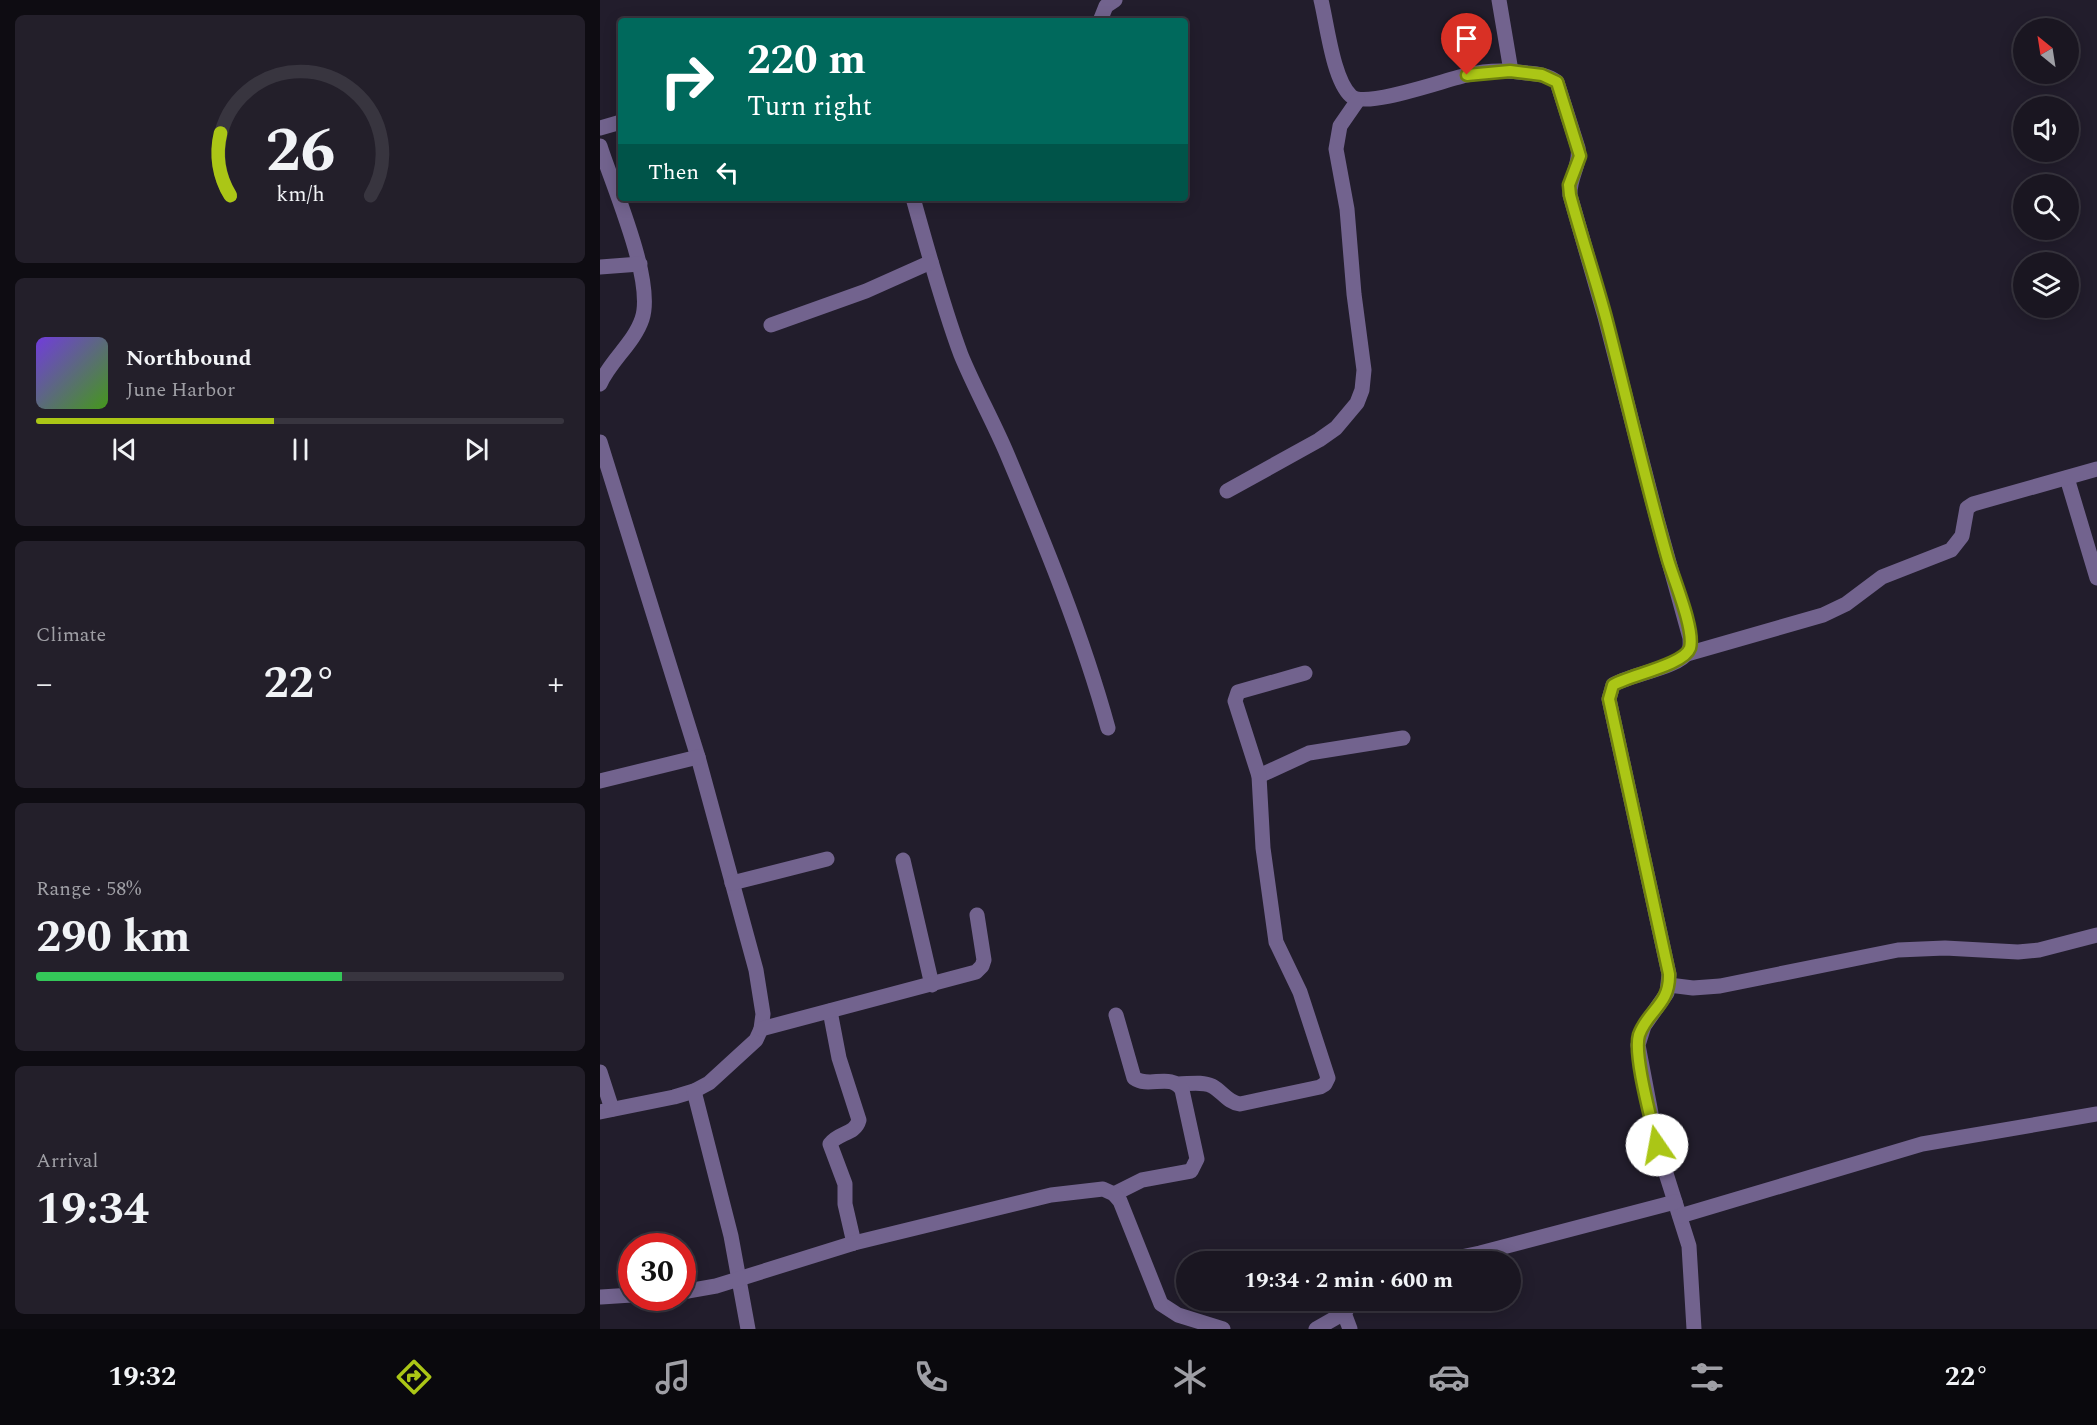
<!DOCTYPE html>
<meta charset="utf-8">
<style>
:root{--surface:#1a1621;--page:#231f2a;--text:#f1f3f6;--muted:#9f9fa5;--line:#38353f;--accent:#abc616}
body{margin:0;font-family:Spectral,serif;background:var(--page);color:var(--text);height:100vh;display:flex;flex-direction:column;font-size:22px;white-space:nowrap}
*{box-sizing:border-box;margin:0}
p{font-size:20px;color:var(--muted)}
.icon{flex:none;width:33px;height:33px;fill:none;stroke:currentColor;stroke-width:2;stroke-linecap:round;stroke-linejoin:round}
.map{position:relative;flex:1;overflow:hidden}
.sheet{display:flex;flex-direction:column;gap:15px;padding:15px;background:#0e0c12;width:600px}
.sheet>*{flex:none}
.banner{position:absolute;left:18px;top:18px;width:570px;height:183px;border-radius:6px;box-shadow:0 3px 15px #0003,0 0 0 2px var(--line);background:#00695c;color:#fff;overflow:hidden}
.needle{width:39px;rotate:330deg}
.tools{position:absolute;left:1413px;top:18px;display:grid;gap:12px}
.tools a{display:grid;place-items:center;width:66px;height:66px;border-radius:50%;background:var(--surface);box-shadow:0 3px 15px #0003,0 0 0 2px var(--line);font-size:30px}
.speed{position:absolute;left:18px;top:1233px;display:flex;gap:12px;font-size:30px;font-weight:700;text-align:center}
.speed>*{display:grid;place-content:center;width:78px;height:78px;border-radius:50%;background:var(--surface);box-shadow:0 3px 15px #0003,0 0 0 2px var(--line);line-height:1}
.speed .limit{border:9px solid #d22;background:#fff;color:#111}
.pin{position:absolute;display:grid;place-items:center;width:51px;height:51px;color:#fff;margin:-62px -26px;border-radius:50% 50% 50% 0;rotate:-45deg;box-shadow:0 0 6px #0007}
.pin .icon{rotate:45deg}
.me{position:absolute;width:66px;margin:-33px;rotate:348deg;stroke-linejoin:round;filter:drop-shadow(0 0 4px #0008)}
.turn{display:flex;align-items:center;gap:21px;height:126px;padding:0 30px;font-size:27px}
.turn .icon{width:78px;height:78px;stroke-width:2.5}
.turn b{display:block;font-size:42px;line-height:51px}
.then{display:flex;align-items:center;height:57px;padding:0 30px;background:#0003;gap:12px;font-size:22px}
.big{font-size:45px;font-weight:700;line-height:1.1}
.sheet .widget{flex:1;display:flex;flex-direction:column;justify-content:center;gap:9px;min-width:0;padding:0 21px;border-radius:9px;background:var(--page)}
.sheet .dial{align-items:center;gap:0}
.dial svg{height:156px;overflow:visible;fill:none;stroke:var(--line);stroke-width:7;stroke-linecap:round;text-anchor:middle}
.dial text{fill:var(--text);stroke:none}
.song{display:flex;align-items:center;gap:18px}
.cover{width:72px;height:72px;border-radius:9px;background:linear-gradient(135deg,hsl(260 70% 55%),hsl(100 70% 35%))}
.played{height:6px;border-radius:3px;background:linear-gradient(90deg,var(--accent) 45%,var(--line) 45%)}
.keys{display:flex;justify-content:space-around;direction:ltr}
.heat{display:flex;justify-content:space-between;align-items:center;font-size:33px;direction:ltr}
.charge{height:9px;border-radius:4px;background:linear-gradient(90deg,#34c759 58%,var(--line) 0)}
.trip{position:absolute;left:576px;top:1251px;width:345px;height:60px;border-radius:30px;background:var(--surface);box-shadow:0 3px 15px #0003,0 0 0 2px var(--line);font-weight:700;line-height:60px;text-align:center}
.dock{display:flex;height:96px;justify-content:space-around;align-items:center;background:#0a090d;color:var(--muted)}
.dock .icon{width:42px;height:42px}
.dock .active{color:var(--accent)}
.dock b{font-size:27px;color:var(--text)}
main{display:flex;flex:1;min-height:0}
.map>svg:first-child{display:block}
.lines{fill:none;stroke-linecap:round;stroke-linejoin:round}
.minor{stroke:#72638e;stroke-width:15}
.route-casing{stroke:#6f810e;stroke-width:15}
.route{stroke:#abc616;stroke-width:10}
</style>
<main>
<section class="sheet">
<div class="widget dial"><svg viewBox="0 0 100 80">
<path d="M14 69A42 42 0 1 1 86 69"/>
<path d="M14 69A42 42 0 0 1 9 37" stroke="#abc616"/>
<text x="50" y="56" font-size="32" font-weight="700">26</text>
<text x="50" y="72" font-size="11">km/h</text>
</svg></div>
<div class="widget">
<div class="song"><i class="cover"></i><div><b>Northbound</b><p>June Harbor</p></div></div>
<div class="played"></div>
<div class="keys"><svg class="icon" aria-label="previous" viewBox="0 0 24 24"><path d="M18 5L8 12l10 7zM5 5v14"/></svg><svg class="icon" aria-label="pause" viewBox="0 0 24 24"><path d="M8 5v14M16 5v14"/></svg><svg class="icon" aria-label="next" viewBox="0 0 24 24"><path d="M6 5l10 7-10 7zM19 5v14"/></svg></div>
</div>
<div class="widget"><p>Climate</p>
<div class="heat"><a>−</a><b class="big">22°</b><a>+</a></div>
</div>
<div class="widget"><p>Range · 58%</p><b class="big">290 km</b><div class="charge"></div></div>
<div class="widget"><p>Arrival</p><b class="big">19:34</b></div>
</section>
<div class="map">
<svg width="1497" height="1329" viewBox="0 0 1497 1329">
<rect width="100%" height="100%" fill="#221d2c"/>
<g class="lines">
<!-- minor -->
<g class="minor">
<path d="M721 0C727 24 733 80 751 96 766 109 847 79 867 75 887 70 907 70 927 73 938 74 948 75 957 82L978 148C981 164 969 178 970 195L1005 317 1057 519 1090 638C1090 643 1091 648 1088 652 1078 668 1031 674 1013 685L1009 699 1069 974 1067 993 1044 1026 1038 1045 1057 1145 1089 1246 1094 1329"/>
<polyline points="899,0 911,71"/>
<polyline points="500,21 506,6 515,0"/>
<polyline points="0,128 21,122"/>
<path d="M0 146C13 187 55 281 42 319 34 343 10 361 0 384"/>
<path d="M313 198C328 251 342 304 361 355 375 389 393 421 407 454 445 544 482 634 508 728"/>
<polyline points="0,267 40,264"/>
<polyline points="171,325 266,291 331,262"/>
<polyline points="0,442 98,757 156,970 163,1014 161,1029 156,1040 109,1083 94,1091 74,1097 0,1112"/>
<polyline points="1467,478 1497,578"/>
<polyline points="627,491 719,440 736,428 757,403 762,390 764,370 754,294 747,209 736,149 740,126 758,100"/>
<polyline points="1087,654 1223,615 1246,604 1282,577 1351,550 1362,536 1367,508 1373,504 1497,469"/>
<polyline points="659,776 709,753 803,738"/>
<polyline points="0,781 98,757"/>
<polyline points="303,860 332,985"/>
<polyline points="132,883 227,859"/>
<polyline points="1069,985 1093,988 1120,986 1298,950 1345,948 1418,952 1439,950 1497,935"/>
<path d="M230 1011 239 1058 259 1120C255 1135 238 1132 230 1144L245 1184V1204L254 1243"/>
<polyline points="161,1029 376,972 382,966 384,960 377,915"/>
<polyline points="0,1072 12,1109"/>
<path d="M578 1084C589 1084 602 1081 612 1086 622 1091 628 1103 640 1104L720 1087 725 1084 728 1078 700 992 676 942 663 848 659 776 635 701 638 692 705 673"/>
<polyline points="94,1091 131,1236 148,1329"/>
<path d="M514 1194 542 1180 591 1171 597 1159 582 1090C571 1072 549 1089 534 1078L516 1015"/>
<polyline points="1080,1216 1322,1144 1497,1114"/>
<polyline points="837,1262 880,1253 1075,1202"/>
<polyline points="82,1292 116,1286 254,1243 451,1195 503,1189 514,1194 520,1201 561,1304 578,1315 623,1329"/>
<polyline points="1,1297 32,1295"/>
<polyline points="744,1313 750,1329"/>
<polyline points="716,1329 744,1313 754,1300"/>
</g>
</g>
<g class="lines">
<defs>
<path id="route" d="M867 75 910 71 942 75 957 82 980 156 969 185 970 195C981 236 995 277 1006 318 1027 399 1045 480 1068 560 1074 580 1095 630 1090 648 1084 665 1030 675 1013 685L1009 699 1069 974C1070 1005 1048 1010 1039 1035 1033 1055 1052 1122 1057 1145"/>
</defs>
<!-- route casing -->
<use href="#route" class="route-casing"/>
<!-- route -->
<use href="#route" class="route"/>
</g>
</svg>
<div class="tools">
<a><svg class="needle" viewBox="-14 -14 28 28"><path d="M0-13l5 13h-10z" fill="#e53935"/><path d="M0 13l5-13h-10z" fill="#9f9fa5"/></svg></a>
<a><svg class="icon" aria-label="sound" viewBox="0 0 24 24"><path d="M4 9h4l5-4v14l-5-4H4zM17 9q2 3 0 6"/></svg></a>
<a><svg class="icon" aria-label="search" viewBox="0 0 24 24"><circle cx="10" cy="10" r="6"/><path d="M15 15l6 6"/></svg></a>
<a><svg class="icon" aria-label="layers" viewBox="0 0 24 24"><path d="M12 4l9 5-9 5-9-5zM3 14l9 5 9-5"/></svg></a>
</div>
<div class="speed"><div class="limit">30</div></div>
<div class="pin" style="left:867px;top:75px;background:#d93025"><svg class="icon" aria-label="arrive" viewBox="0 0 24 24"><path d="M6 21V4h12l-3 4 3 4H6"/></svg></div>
<svg class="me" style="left:1057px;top:1145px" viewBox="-20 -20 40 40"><circle r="19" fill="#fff"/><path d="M0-13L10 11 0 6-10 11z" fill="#abc616"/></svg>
<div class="trip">19:34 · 2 min · 600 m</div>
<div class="banner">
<div class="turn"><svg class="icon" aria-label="right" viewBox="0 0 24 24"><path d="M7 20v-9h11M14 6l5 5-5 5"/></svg><div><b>220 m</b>Turn right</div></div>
<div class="then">Then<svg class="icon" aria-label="left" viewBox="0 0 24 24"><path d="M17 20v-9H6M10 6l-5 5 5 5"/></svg></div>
</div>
</div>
</main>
<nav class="dock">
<b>19:32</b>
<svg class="icon active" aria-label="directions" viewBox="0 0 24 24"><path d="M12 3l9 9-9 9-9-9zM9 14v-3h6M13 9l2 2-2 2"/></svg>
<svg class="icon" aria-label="music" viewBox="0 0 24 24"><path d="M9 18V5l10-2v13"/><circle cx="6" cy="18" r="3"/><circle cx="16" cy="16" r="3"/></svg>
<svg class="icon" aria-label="phone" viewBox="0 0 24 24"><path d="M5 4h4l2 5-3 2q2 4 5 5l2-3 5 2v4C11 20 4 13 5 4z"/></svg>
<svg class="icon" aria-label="climate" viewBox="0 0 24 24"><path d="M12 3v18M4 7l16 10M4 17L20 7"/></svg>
<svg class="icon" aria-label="car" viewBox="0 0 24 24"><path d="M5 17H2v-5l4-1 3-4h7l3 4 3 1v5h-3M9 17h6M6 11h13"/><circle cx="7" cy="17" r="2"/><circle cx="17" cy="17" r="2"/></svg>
<svg class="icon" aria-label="filters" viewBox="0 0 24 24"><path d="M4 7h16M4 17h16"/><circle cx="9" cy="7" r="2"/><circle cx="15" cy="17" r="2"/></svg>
<b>22°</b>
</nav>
